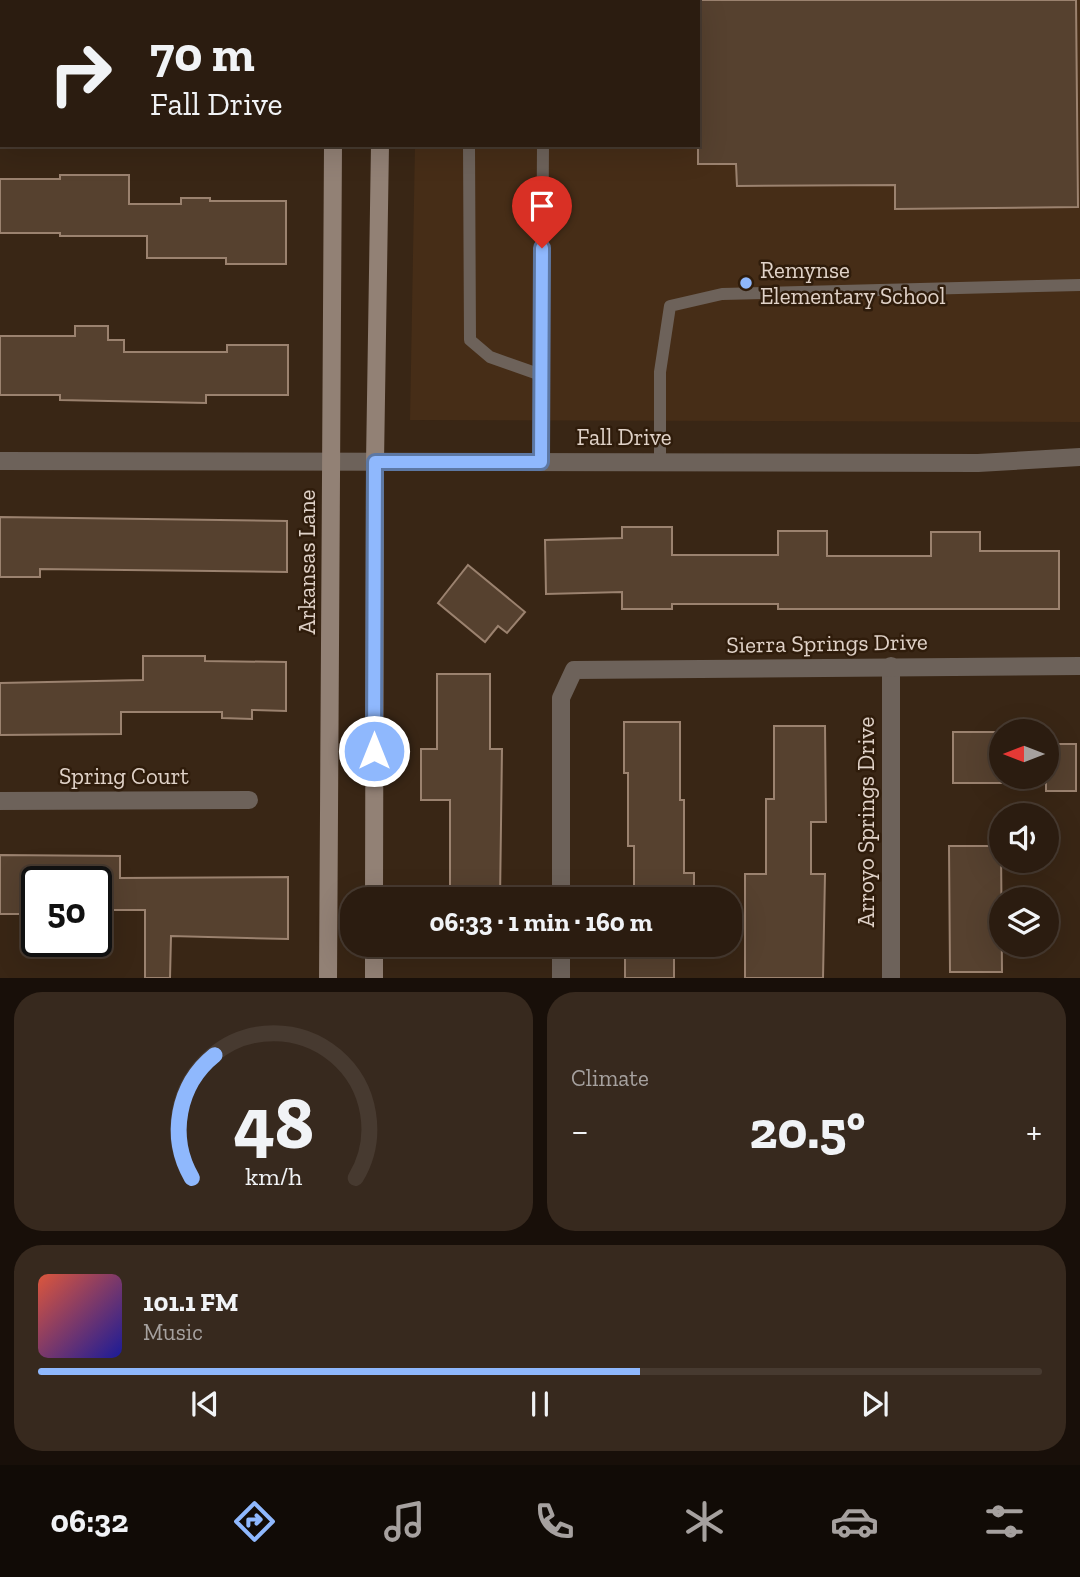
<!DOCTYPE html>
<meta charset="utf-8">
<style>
:root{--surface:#2b1c10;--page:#37291e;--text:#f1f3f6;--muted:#a6a19f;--line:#473a30;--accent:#8fb8fd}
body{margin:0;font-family:"Zilla Slab",serif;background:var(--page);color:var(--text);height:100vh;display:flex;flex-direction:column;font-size:26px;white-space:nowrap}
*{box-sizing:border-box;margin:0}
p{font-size:23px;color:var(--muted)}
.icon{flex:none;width:38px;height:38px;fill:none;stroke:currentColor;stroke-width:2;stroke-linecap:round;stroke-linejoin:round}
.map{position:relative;height:978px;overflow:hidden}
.drawer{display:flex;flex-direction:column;gap:14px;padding:14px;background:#180f09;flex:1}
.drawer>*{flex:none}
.guide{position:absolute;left:0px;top:0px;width:700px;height:147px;box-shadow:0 7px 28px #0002,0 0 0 2px var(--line);background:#2b1c10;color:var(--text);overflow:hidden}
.needle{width:46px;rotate:270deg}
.tools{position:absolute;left:989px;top:719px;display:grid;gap:14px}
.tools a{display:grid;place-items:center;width:70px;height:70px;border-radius:50%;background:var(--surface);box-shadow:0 7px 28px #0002,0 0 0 2px var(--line);font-size:35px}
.speed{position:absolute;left:21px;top:866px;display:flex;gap:14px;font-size:35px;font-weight:700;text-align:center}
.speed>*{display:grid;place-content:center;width:91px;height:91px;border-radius:50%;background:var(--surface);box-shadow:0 7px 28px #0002,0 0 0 2px var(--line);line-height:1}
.speed .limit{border:4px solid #111;border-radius:10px;background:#fff;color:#111}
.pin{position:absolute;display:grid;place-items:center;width:60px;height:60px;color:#fff;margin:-72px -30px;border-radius:50% 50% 50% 0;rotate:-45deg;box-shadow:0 0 7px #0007}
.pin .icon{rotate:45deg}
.me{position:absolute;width:77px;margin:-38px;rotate:0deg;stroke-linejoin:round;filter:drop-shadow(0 0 5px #0008)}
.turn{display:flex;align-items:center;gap:24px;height:147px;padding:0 35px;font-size:32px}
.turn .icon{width:91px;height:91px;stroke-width:2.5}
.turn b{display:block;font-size:49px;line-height:60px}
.big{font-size:52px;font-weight:700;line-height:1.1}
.drawer .tile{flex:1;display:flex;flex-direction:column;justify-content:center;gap:10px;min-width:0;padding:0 24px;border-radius:28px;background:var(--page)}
.drawer .dial{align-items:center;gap:0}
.dial svg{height:182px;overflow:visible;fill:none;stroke:var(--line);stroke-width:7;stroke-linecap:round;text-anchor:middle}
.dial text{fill:var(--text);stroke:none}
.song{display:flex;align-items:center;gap:21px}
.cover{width:84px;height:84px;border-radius:10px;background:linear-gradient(135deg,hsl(10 70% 55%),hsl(240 70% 35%))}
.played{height:7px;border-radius:4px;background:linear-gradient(90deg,var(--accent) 60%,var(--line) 60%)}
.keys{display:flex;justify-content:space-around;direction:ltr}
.heat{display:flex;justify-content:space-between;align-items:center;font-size:38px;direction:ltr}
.drawer .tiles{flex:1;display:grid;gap:14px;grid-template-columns:1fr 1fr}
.tile:last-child{grid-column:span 2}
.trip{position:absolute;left:340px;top:887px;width:402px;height:70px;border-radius:28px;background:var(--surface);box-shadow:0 7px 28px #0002,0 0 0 2px var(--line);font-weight:700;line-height:70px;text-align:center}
.tabs{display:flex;height:112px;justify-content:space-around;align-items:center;background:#110b06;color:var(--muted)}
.tabs .icon{width:49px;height:49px}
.tabs .selected{color:var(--accent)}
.tabs b{font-size:32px;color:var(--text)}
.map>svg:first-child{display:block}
.built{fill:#462d17}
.building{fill:#56412f;stroke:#9b826f;stroke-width:2}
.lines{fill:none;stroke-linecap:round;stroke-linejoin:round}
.lane{stroke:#6d625a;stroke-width:12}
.street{stroke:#6d625a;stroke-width:18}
.secondary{stroke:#928175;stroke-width:18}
.route-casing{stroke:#5d78a4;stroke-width:18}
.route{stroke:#8fb8fd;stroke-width:12}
.poi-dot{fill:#8fb8fd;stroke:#2f1c0b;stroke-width:2.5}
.labels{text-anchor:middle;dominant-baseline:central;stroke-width:5;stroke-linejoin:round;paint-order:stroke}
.poi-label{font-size:23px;fill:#e0d2c8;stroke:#2f1c0b;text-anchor:start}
.street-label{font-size:23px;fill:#e0d2c8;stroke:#2f1c0b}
</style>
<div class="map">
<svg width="1080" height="979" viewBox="0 0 1080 979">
<rect width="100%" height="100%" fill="#392615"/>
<!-- built -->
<polygon class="built" points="418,0 1080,0 1080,422 410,420 415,145 698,145 698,2"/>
<!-- building -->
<g class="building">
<polygon points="698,0 1076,0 1078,207 895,209 895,185 737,186 736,164 698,164"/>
<polygon points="60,175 129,175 129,204 181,204 181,198 210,198 210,201 286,201 286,264 226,264 226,258 147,258 147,236 60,236 60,233 0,233 0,179 60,179"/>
<polygon points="75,326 108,326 108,340 124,340 124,352 227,352 227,345 288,345 288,395 206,395 206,403 60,400 60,395 0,395 0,336 75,336"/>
<polygon points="0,517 287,521 287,572 40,569 40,577 0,577"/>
<polygon points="622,527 672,527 672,555 778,555 778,531 827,531 827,556 931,556 931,532 980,532 980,551 1059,551 1059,609 778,609 778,604 672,604 672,609 622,609 622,592 546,594 545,540 622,538"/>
<polygon points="468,565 525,612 507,633 498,626 485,642 438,603"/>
<polygon points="143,656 205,656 205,661 286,662 286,711 252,710 252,719 222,718 222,712 121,712 121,734 0,735 0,683 143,680"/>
<polygon points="437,674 490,674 490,749 502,749 500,900 450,900 450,800 421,800 421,749 437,749"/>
<polygon points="624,722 680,722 680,800 684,800 684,873 694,873 694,900 634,900 634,846 628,846 628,773 624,773"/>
<polygon points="774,726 825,726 826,822 811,822 811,874 825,874 823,978 745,978 745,874 766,874 766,799 774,799"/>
<rect x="953" y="732" width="48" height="51"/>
<rect x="1046" y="744" width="30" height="47"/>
<polygon points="949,846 1001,846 1002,972 950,972"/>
<polygon points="0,855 120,856 120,878 288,877 288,939 171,936 170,978 145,978 145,910 96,910 96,882 37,882 37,914 0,914"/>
<rect x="625" y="948" width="49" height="30"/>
</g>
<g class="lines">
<!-- lane -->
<g class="lane">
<polyline points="469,0 469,2"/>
<polyline points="545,2 545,0"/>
<polyline points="469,145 470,340 490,357 541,375"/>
<polyline points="541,462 543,145"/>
<polyline points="660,462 660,372 670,306 722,294 1080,285"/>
</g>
<!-- street -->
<g class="street">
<polyline points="0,117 2,117"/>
<polyline points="0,461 978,463 1080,457"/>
<polyline points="891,666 891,979"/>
<polyline points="0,801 249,800"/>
<polyline points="561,900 561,698 574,670 1080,666"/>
<polyline points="561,945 561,979"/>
</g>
<!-- secondary -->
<g class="secondary">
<polyline points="333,2 333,0"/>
<polyline points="382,2 382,0"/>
<polyline points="374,900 375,462 380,145"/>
<polyline points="328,979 333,145"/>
<polyline points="374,979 374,945"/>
</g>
</g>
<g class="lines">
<defs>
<polyline id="route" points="374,751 375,462 541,462 542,248"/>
</defs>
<!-- route casing -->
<use href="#route" class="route-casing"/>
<!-- route -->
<use href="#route" class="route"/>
</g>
<!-- markers -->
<circle class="poi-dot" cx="746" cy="283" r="7"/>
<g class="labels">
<!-- poi labels -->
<g class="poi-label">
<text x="760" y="270">Remynse<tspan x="760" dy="26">Elementary School</tspan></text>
</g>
<!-- street labels -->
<g class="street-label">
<text x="624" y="437">Fall Drive</text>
<text transform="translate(307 562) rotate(-90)">Arkansas Lane</text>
<text transform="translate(827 643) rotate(-1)">Sierra Springs Drive</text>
<text x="124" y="776">Spring Court</text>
<text transform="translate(866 822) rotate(-90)">Arroyo Springs Drive</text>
</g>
</g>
</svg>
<div class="tools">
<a><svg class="needle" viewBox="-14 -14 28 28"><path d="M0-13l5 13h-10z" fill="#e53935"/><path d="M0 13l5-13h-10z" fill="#a6a19f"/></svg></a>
<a><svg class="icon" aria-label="sound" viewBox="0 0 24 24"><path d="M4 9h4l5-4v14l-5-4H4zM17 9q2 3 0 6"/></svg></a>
<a><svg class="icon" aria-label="layers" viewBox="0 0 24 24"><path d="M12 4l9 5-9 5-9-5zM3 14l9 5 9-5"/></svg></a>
</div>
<div class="speed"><div class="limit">50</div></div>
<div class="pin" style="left:542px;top:248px;background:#d93025"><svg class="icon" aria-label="arrive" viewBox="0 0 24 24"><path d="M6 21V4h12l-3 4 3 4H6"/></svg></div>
<svg class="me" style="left:374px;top:751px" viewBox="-20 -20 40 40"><circle r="17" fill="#8fb8fd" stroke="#fff" stroke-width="3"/><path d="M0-11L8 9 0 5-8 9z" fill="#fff"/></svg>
<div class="trip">06:33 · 1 min · 160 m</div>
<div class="guide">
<div class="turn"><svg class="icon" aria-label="right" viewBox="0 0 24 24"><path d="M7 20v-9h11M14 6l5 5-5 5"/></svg><div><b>70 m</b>Fall Drive</div></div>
</div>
</div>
<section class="drawer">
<div class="tiles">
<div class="tile dial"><svg viewBox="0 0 100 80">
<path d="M14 69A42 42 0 1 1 86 69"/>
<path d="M14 69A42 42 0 0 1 24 15" stroke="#8fb8fd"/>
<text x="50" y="56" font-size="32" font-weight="700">48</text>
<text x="50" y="72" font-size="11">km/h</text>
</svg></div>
<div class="tile"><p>Climate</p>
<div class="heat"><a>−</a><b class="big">20.5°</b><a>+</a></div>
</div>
<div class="tile">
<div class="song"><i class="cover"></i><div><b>101.1 FM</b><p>Music</p></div></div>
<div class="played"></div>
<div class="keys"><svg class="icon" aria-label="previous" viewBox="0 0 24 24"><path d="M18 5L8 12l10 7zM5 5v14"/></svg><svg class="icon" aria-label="pause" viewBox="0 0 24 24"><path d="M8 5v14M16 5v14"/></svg><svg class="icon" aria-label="next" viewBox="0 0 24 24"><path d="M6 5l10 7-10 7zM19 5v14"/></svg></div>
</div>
</div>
</section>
<nav class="tabs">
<b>06:32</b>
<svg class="icon selected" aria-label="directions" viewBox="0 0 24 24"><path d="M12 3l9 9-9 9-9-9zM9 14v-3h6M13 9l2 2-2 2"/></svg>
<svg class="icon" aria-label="music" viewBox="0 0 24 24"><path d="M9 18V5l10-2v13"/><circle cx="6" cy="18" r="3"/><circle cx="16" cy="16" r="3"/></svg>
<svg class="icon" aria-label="phone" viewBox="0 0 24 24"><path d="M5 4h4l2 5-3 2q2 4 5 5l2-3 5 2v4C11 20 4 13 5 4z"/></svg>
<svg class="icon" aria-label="climate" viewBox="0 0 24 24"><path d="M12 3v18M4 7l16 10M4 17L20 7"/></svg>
<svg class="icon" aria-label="car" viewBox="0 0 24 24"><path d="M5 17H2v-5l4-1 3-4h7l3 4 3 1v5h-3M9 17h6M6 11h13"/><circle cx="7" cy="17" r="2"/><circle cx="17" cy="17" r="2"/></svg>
<svg class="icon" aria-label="filters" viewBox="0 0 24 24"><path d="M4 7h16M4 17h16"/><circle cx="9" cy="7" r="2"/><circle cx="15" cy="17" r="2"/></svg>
</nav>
